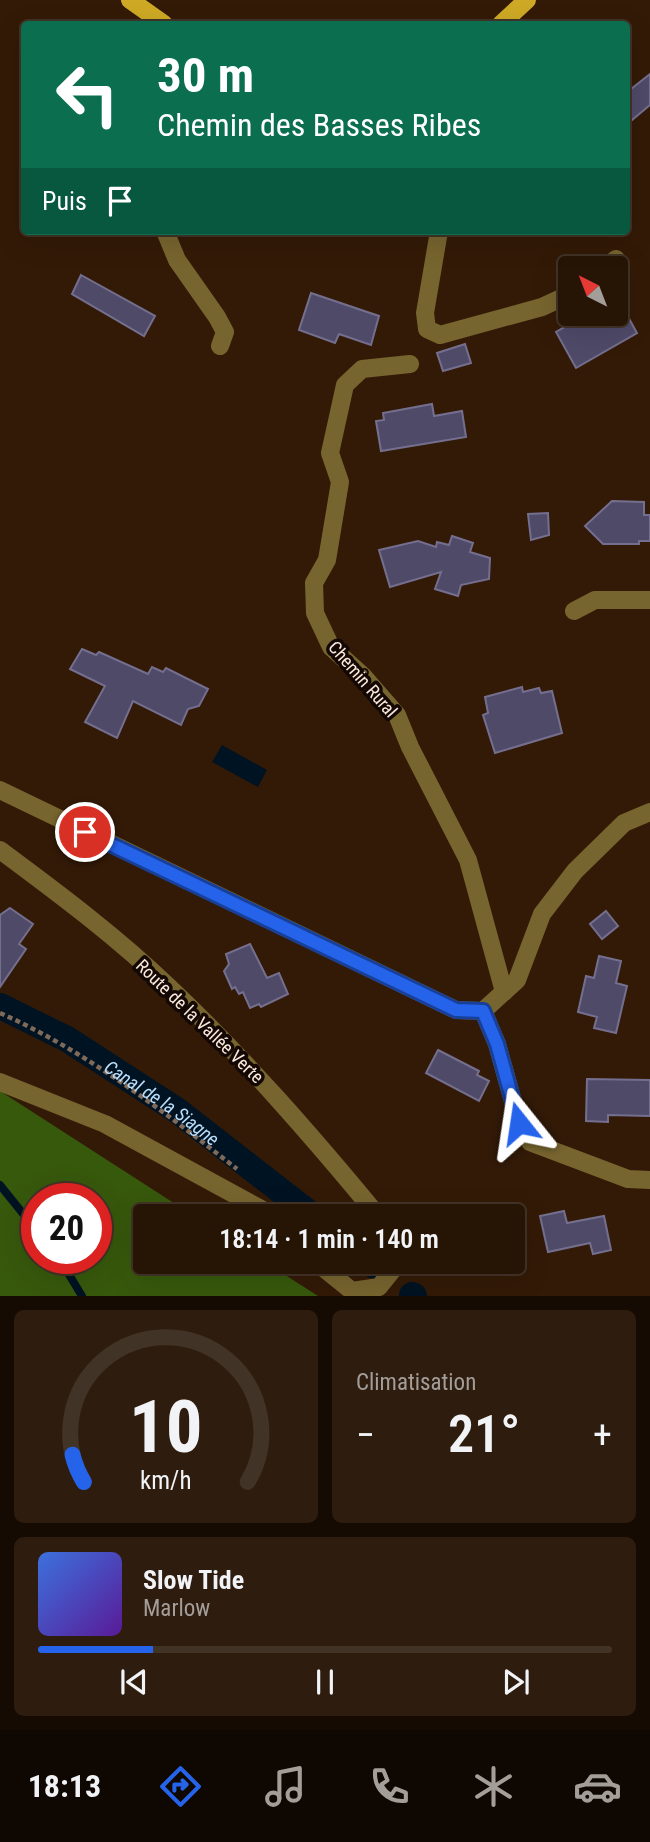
<!DOCTYPE html>
<html lang="fr">
<meta charset="utf-8">
<style>
:root{--surface:#261405;--page:#2e1d0f;--text:#f1f3f6;--muted:#a49e9a;--line:#423327;--accent:#2563eb}
body{margin:0;font-family:"Roboto Condensed",sans-serif;background:var(--page);color:var(--text);height:100vh;display:flex;flex-direction:column;font-size:26px;white-space:nowrap}
*{box-sizing:border-box;margin:0}
p{font-size:23px;color:var(--muted)}
.icon{flex:none;width:38px;height:38px;fill:none;stroke:currentColor;stroke-width:2;stroke-linecap:round;stroke-linejoin:round}
.map{position:relative;height:1296px;overflow:hidden}
.side{display:flex;flex-direction:column;gap:14px;padding:14px;background:#150b03;flex:1}
.side>*{flex:none}
.guide{position:absolute;left:21px;top:21px;width:609px;height:214px;border-radius:7px;box-shadow:0 7px 28px #0002,0 0 0 2px var(--line);background:#0b6e4f;color:#fff;overflow:hidden}
.needle{width:46px;rotate:318deg}
.buttons{position:absolute;left:558px;top:256px;display:grid;gap:14px}
.buttons a{display:grid;place-items:center;width:70px;height:70px;border-radius:7px;background:var(--surface);box-shadow:0 7px 28px #0002,0 0 0 2px var(--line);font-size:35px}
.speed{position:absolute;left:21px;top:1183px;display:flex;gap:14px;font-size:35px;font-weight:700;text-align:center}
.speed>*{display:grid;place-content:center;width:91px;height:91px;border-radius:50%;background:var(--surface);box-shadow:0 7px 28px #0002,0 0 0 2px var(--line);line-height:1}
.speed .limit{border:10px solid #d22;background:#fff;color:#111}
.pin{position:absolute;display:grid;place-items:center;width:60px;height:60px;color:#fff;margin:-30px;border:4px solid #fff;border-radius:50%;box-shadow:0 2px 7px #0007}
.me{position:absolute;width:77px;margin:-38px;rotate:345deg;stroke-linejoin:round;filter:drop-shadow(0 0 5px #0008)}
.turn{display:flex;align-items:center;gap:24px;height:147px;padding:0 21px;font-size:32px}
.turn .icon{width:91px;height:91px;stroke-width:2.5}
.turn b{display:block;font-size:49px;line-height:60px}
.then{display:flex;align-items:center;height:66px;padding:0 21px;background:#0003;gap:14px;font-size:26px}
.big{font-size:52px;font-weight:600;line-height:1.1}
.side .card{flex:1;display:flex;flex-direction:column;justify-content:center;gap:10px;min-width:0;padding:0 24px;border-radius:10px;background:var(--page)}
.side .dial{align-items:center;gap:0}
.dial svg{height:182px;overflow:visible;fill:none;stroke:var(--line);stroke-width:7;stroke-linecap:round;text-anchor:middle}
.dial text{fill:var(--text);stroke:none}
.song{display:flex;align-items:center;gap:21px}
.cover{width:84px;height:84px;border-radius:10px;background:linear-gradient(135deg,hsl(220 70% 55%),hsl(270 70% 35%))}
.played{height:7px;border-radius:4px;background:linear-gradient(90deg,var(--accent) 20%,var(--line) 20%)}
.keys{display:flex;justify-content:space-around;direction:ltr}
.heat{display:flex;justify-content:space-between;align-items:center;font-size:38px;direction:ltr}
.side .tiles{flex:1;display:grid;gap:14px;grid-template-columns:1fr 1fr}
.card:last-child{grid-column:span 2}
.trip{position:absolute;left:133px;top:1204px;width:392px;height:70px;border-radius:7px;background:var(--surface);box-shadow:0 7px 28px #0002,0 0 0 2px var(--line);font-weight:600;line-height:70px;text-align:center}
.tab-bar{display:flex;height:112px;justify-content:space-around;align-items:center;background:#0f0802;color:var(--muted)}
.tab-bar .icon{width:49px;height:49px}
.tab-bar .on{color:var(--accent)}
.tab-bar b{font-size:32px;color:var(--text)}
.map>svg:first-child{display:block}
.forest{fill:#37590c;fill-rule:evenodd}
.water{fill:#001322}
.lines{fill:none;stroke-linecap:round;stroke-linejoin:round}
.stream{stroke:#001322;stroke-width:8}
.canal{stroke:#001322;stroke-width:26}
.building{fill:#4f4a68;stroke:#756f8f;stroke-width:2}
.path{stroke:#7f6958;stroke-width:4.5;stroke-dasharray:5 3.5;stroke-linecap:butt}
.minor{stroke:#77652f;stroke-width:18}
.major{stroke:#cea925;stroke-width:18}
.route-casing{stroke:#184099;stroke-width:18}
.route{stroke:#2563eb;stroke-width:12}
.labels{text-anchor:middle;dominant-baseline:central;stroke-width:7;stroke-linejoin:round;paint-order:stroke}
.street-label{font-size:18px;fill:#fbe9dd;stroke:#130803}
.water-label{font-size:19px;font-style:italic;fill:#b9defb;stroke:#130803}
</style>
<div class="map">
<svg width="650" height="1296" viewBox="0 0 650 1296">
<rect width="100%" height="100%" fill="#331a07"/>
<!-- forest -->
<path class="forest" d="M0 1091 194 1216H145V1262H265L318 1296H0ZM37 1199H96V1258H37Z"/>
<!-- water -->
<polygon class="water" points="222,745 267,770 258,787 212,762"/>
<g class="lines">
<!-- stream -->
<g class="stream">
<polyline points="0,1185 37,1231"/>
<polyline points="59,1258 82,1296"/>
</g>
<!-- canal -->
<g class="canal">
<path id="s1" d="M0 1006 67 1039 178 1111 313 1216"/>
<polyline points="370,1262 375,1266"/>
<polyline points="412,1295 414,1296"/>
</g>
</g>
<!-- building -->
<g class="building">
<polygon points="650,74 650,105 626,125 626,93"/>
<polygon points="81,275 155,316 144,336 72,294"/>
<polygon points="311,293 379,316 371,345 339,334 335,343 299,330"/>
<polygon points="589,313 626,313 637,333 576,368 556,332"/>
<polygon points="465,344 471,363 443,371 437,353"/>
<polygon points="432,404 434,416 462,411 466,437 381,451 376,421 384,420 383,413"/>
<polygon points="612,501 644,502 644,515 650,515 650,541 639,541 639,544 603,544 585,526"/>
<polygon points="548,513 549,535 531,540 528,514"/>
<polygon points="452,536 473,543 470,552 490,558 489,579 461,585 458,596 435,589 441,572 390,587 379,550 418,541 436,547 437,542 449,545"/>
<polygon points="82,649 96,655 99,652 148,674 152,667 163,672 166,668 208,689 199,706 188,709 181,725 133,701 117,738 85,722 105,686 70,669"/>
<polygon points="522,687 523,692 539,688 541,693 552,691 562,733 495,753 483,715 488,713 485,697"/>
<polygon points="10,908 33,924 19,944 26,949 0,987 0,915"/>
<polygon points="606,911 618,926 602,939 590,924"/>
<polygon points="250,944 267,978 279,973 288,994 261,1007 259,1004 250,1008 243,992 239,994 235,987 232,989 224,971 229,964 226,954"/>
<polygon points="599,956 621,961 616,983 627,986 616,1033 594,1028 597,1017 578,1012 586,976 594,978"/>
<polygon points="438,1050 479,1071 477,1075 489,1081 479,1101 426,1073"/>
<polygon points="587,1079 650,1080 650,1116 608,1115 608,1122 586,1121"/>
<polygon points="564,1211 567,1223 604,1216 611,1250 593,1254 590,1243 548,1252 540,1216"/>
</g>
<g class="lines">
<!-- path -->
<g class="path">
<path d="M0 1013C86 1051 163 1111 237 1169"/>
<polyline points="288,1208 298,1216"/>
</g>
<!-- minor -->
<g class="minor">
<polyline points="165,231 177,260 217,317 225,332 220,346"/>
<polyline points="439,231 425,313 427,329 440,335 542,307 570,294"/>
<polyline points="605,268 616,259"/>
<polyline points="410,364 362,369 345,385 330,453 340,482 327,560 314,583 315,613 331,647 363,676 397,715 410,747 468,860 504,992"/>
<polyline points="574,611 595,600 650,600"/>
<polyline points="0,790 456,1010 483,1011 517,980 542,914 575,871 624,823 650,812"/>
<path d="M0 850C58 893 117 937 170 988 245 1059 312 1136 378 1216"/>
<polyline points="483,1011 497,1044 519,1123 530,1142 628,1179 650,1180"/>
<polyline points="0,1082 105,1124 261,1209 268,1216"/>
<polyline points="316,1262 352,1291 379,1287 399,1262"/>
</g>
<!-- major -->
<g class="major">
<polyline points="130,0 164,24"/>
<polyline points="501,24 527,0"/>
</g>
</g>
<g class="lines">
<defs>
<polyline id="route" points="85,832 456,1010 483,1011 497,1044 519,1123"/>
</defs>
<!-- route casing -->
<use href="#route" class="route-casing"/>
<!-- route -->
<use href="#route" class="route"/>
</g>
<g class="labels">
<!-- street labels -->
<g class="street-label">
<text transform="translate(363 679) rotate(49)">Chemin Rural</text>
<text transform="translate(200 1021) rotate(44)">Route de la Vallée Verte</text>
</g>
<!-- water labels -->
<g class="water-label">
<text stroke="none"><textPath href="#s1" startOffset="189">Canal de la Siagne</textPath></text>
</g>
</g>
</svg>
<div class="buttons">
<a><svg class="needle" viewBox="-14 -14 28 28"><path d="M0-13l5 13h-10z" fill="#e53935"/><path d="M0 13l5-13h-10z" fill="#a49e9a"/></svg></a>
</div>
<div class="speed"><div class="limit">20</div></div>
<div class="pin" style="left:85px;top:832px;background:#d93025"><svg class="icon" aria-label="arrive" viewBox="0 0 24 24"><path d="M6 21V4h12l-3 4 3 4H6"/></svg></div>
<svg class="me" style="left:519px;top:1123px" viewBox="-20 -20 40 40"><path d="M0-17L14 15 0 8-14 15z" fill="#2563eb" stroke="#fff" stroke-width="4"/></svg>
<div class="trip">18:14 · 1 min · 140 m</div>
<div class="guide">
<div class="turn"><svg class="icon" aria-label="left" viewBox="0 0 24 24"><path d="M17 20v-9H6M10 6l-5 5 5 5"/></svg><div><b>30 m</b>Chemin des Basses Ribes</div></div>
<div class="then">Puis<svg class="icon" aria-label="arrive" viewBox="0 0 24 24"><path d="M6 21V4h12l-3 4 3 4H6"/></svg></div>
</div>
</div>
<section class="side">
<div class="tiles">
<div class="card dial"><svg viewBox="0 0 100 80">
<path d="M14 69A42 42 0 1 1 86 69"/>
<path d="M14 69A42 42 0 0 1 9 57" stroke="#2563eb"/>
<text x="50" y="56" font-size="32" font-weight="700">10</text>
<text x="50" y="72" font-size="11">km/h</text>
</svg></div>
<div class="card"><p>Climatisation</p>
<div class="heat"><a>−</a><b class="big">21°</b><a>+</a></div>
</div>
<div class="card">
<div class="song"><i class="cover"></i><div><b>Slow Tide</b><p>Marlow</p></div></div>
<div class="played"></div>
<div class="keys"><svg class="icon" aria-label="previous" viewBox="0 0 24 24"><path d="M18 5L8 12l10 7zM5 5v14"/></svg><svg class="icon" aria-label="pause" viewBox="0 0 24 24"><path d="M8 5v14M16 5v14"/></svg><svg class="icon" aria-label="next" viewBox="0 0 24 24"><path d="M6 5l10 7-10 7zM19 5v14"/></svg></div>
</div>
</div>
</section>
<nav class="tab-bar">
<b>18:13</b>
<svg class="icon on" aria-label="directions" viewBox="0 0 24 24"><path d="M12 3l9 9-9 9-9-9zM9 14v-3h6M13 9l2 2-2 2"/></svg>
<svg class="icon" aria-label="music" viewBox="0 0 24 24"><path d="M9 18V5l10-2v13"/><circle cx="6" cy="18" r="3"/><circle cx="16" cy="16" r="3"/></svg>
<svg class="icon" aria-label="phone" viewBox="0 0 24 24"><path d="M5 4h4l2 5-3 2q2 4 5 5l2-3 5 2v4C11 20 4 13 5 4z"/></svg>
<svg class="icon" aria-label="climate" viewBox="0 0 24 24"><path d="M12 3v18M4 7l16 10M4 17L20 7"/></svg>
<svg class="icon" aria-label="car" viewBox="0 0 24 24"><path d="M5 17H2v-5l4-1 3-4h7l3 4 3 1v5h-3M9 17h6M6 11h13"/><circle cx="7" cy="17" r="2"/><circle cx="17" cy="17" r="2"/></svg>
</nav>
